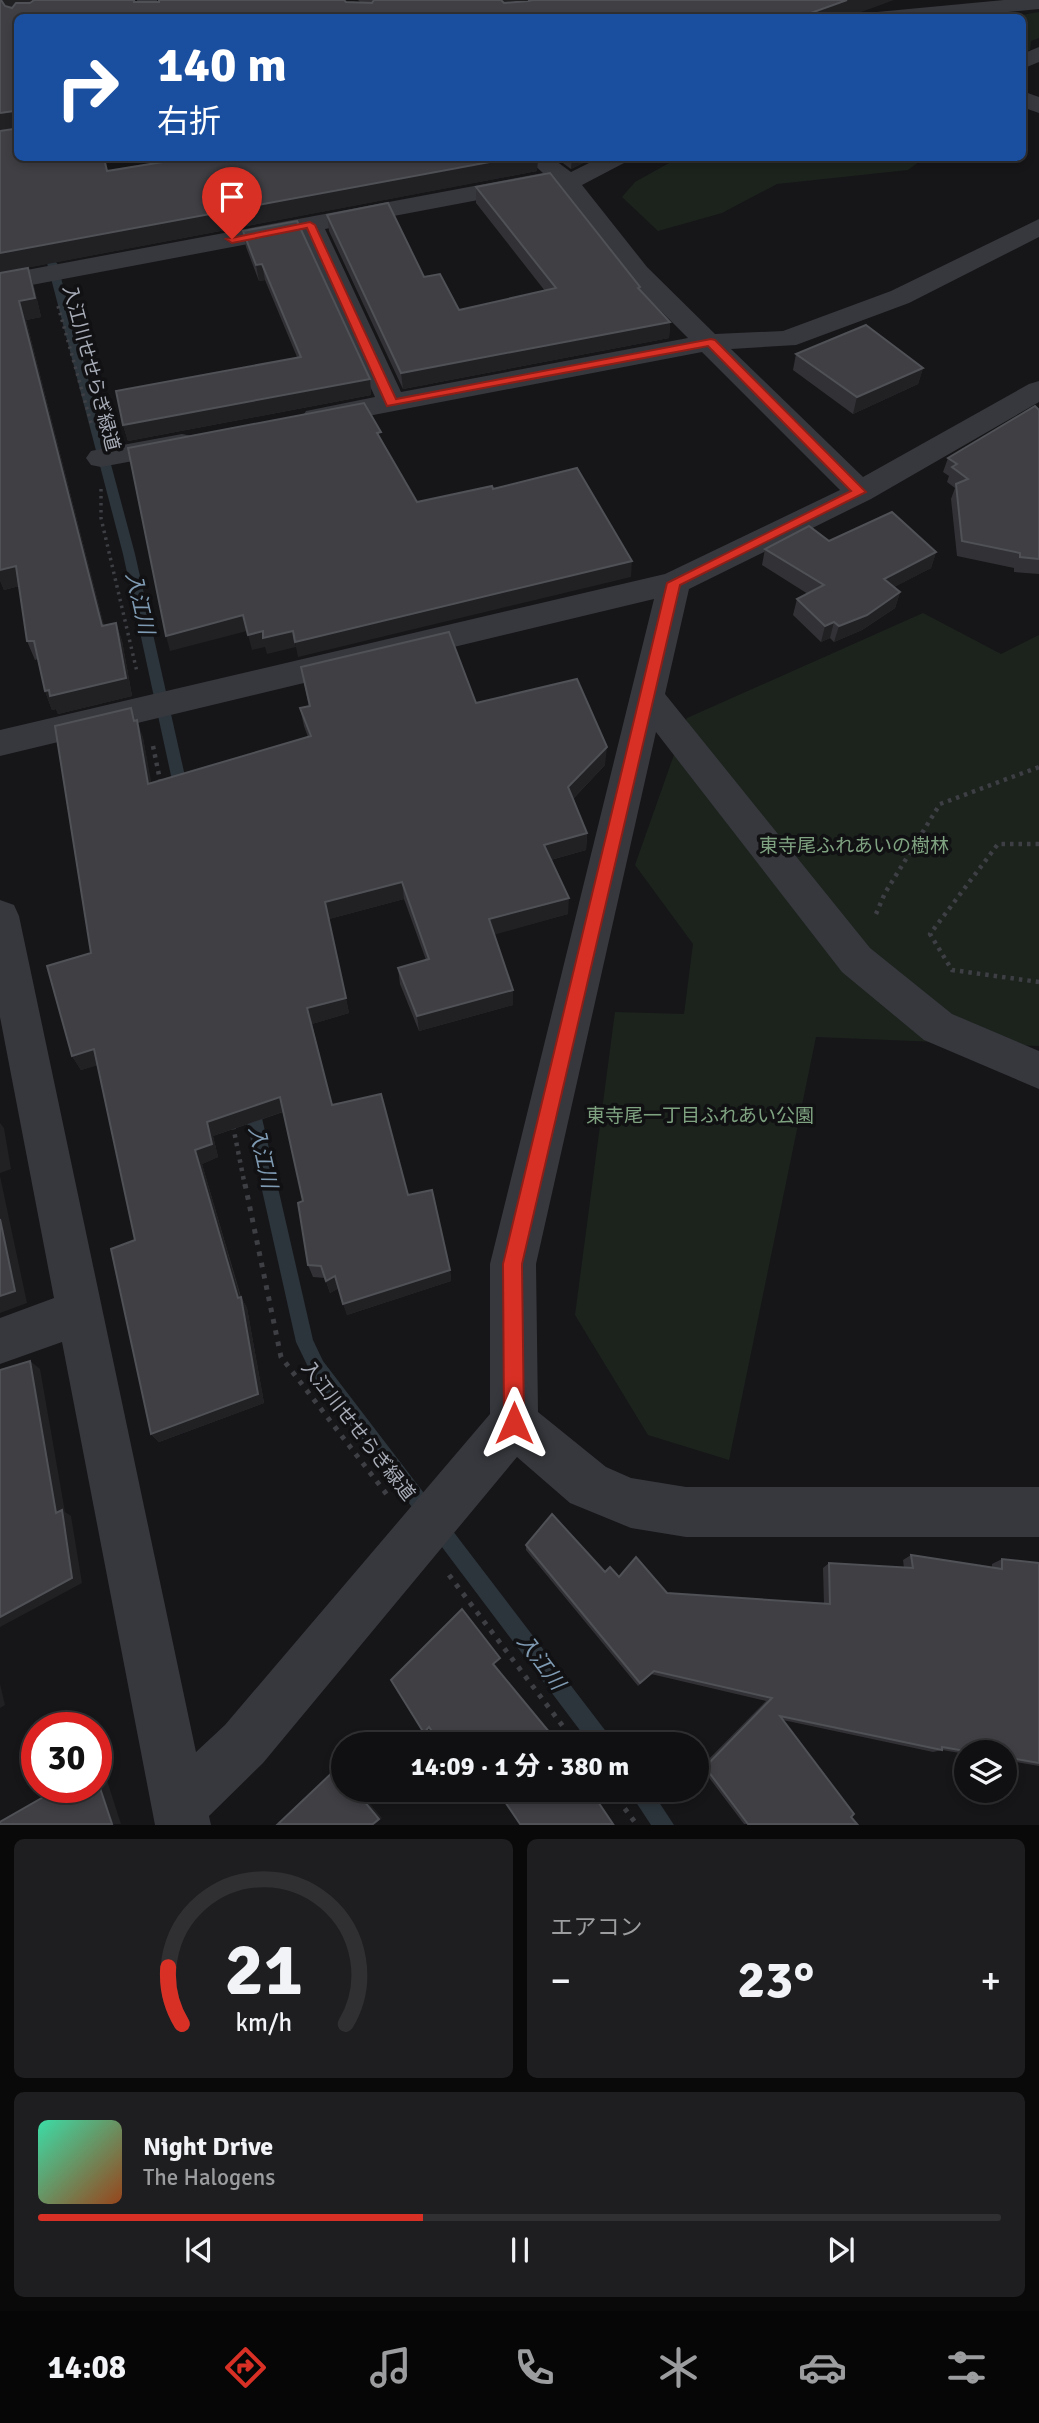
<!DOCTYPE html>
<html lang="ja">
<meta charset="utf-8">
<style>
:root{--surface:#101012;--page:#1e1e20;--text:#f1f3f6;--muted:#9c9d9f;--line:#303032;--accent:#d93025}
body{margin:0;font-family:Signika,"Noto Sans JP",sans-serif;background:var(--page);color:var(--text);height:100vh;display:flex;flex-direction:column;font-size:26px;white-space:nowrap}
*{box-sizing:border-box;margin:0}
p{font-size:23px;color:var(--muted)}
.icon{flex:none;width:38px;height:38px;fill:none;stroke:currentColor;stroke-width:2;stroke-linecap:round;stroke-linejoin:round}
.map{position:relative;height:1825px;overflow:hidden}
.details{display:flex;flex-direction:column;gap:14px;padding:14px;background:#09090a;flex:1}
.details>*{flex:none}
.top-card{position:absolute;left:14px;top:14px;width:1012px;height:147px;border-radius:10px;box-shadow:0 4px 10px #0003,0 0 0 2px var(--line);background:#1a4fa0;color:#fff;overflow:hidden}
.controls{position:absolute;left:954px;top:1740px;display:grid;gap:14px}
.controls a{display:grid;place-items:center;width:63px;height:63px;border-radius:50%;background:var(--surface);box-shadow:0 4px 10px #0003,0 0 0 2px var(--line);font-size:35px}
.speed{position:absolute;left:21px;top:1712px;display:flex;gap:14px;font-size:35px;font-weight:700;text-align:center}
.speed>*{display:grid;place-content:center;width:91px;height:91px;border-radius:50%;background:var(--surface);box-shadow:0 4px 10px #0003,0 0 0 2px var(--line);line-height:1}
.speed .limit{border:10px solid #d22;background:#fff;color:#111}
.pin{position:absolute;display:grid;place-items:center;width:60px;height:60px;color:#fff;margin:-72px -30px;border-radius:50% 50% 50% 0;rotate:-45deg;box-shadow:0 0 7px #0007}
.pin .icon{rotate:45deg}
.me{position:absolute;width:77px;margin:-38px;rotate:0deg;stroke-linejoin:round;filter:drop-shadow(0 0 5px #0008)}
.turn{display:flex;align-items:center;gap:24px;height:147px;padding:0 28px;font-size:32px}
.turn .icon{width:91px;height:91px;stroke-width:2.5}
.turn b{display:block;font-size:49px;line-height:60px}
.big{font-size:52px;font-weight:700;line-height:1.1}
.details .tile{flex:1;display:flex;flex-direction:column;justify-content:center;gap:10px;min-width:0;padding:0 24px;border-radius:10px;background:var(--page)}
.details .dial{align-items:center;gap:0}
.dial svg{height:182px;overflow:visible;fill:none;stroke:var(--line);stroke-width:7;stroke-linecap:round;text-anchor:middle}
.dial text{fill:var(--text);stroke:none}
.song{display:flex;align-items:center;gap:21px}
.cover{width:84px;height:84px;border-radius:10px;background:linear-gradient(135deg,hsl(160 70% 55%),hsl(20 70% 35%))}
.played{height:7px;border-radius:4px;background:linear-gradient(90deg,var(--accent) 40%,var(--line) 40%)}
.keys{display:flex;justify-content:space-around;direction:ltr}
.heat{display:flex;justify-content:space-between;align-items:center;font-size:38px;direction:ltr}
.details .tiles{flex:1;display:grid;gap:14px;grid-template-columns:1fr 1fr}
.tile:last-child{grid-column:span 2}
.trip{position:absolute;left:331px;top:1732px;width:378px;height:70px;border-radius:35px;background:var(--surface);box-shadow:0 4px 10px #0003,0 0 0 2px var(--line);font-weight:700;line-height:70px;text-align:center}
.menu{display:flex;height:112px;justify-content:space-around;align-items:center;background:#060607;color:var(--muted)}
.menu .icon{width:49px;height:49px}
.menu .on{color:var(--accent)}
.menu b{font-size:32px;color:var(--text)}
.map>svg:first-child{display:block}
.green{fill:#1c231d}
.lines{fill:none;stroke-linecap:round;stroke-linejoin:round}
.stream{fill:#2c353c;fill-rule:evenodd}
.path-far2{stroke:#3d3f44;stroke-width:3.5;stroke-dasharray:2.5 4.5;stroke-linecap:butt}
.path-far1{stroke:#3d3f44;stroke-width:4.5;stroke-dasharray:3.5 5;stroke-linecap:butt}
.path{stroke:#3d3f44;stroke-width:5;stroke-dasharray:4.5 7;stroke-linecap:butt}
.minor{fill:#37383d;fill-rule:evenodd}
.wall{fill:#323236}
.shaded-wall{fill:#212124}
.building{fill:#3f3f44;stroke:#4f5156;stroke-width:2}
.route{fill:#d93025;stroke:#8d1f18;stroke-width:2}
.labels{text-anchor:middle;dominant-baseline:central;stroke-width:7;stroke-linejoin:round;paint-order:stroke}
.street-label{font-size:19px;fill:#a8adb8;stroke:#111113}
.park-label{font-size:19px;fill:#7fa381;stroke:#111113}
.water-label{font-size:21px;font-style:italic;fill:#7f9bb3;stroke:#111113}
</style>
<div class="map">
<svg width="1039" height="1825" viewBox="0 0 1039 1825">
<rect width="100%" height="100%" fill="#161618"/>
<!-- green -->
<g class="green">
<polygon points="1039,12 1039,38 1031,41 1030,50 1022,53 1022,18 1011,17"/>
<polygon points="678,158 924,158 908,170 777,184 722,213 658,231 622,197 635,182"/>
<polygon points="923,613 1001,654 1039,635 1039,1046 816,1037 729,1460 648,1435 575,1315 615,1012 684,1014 693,944 635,865 687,718"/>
</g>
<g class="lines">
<!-- stream -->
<g class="stream">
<polygon points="52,260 57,263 135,554 189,794 182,799 175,794 123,554 47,263"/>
<polygon points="251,1098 256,1100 259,1105 313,1340 323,1361 611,1738 614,1745 591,1745 311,1373 296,1342 243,1105 246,1100"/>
<polygon points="628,1790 651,1790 674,1825 651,1825"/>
</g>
<!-- path-far2 -->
<g class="path-far2">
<polyline points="58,306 92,426"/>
<polyline points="101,489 101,518 137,672"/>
</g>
<!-- path-far1 -->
<g class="path-far1">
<polyline points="153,746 161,785"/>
<polyline points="1039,844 998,844 930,934 952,970 1039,982"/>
<polyline points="876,914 885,893 940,804 1039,767"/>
<polyline points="233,1126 245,1186"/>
</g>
<!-- path -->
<g class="path">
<polyline points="245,1184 281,1357 388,1496"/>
<polyline points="449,1575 577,1745"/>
<polyline points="611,1790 637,1825"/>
</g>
<!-- minor -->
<g class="minor">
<polygon points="137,0 157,0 161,18 140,18"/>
<polygon points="1004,0 1039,0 1039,9 950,18 867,18 877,12"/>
<polygon points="1039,47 1039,62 1022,69 1022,54"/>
<polygon points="1022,91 1039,97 1039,113 1022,107"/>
<path d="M533 158H552L571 172 599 158H628L624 163 582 185 647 267 715 334 783 331 891 291 1039 219V237L909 303 796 345 731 349 863 477 1029 384 1039 381V402L871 499 689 589 665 694 870 948 952 1014 1039 1051V1089L924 1040 842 972 656 732 536 1264 538 1412 606 1467 631 1478 686 1487H1039V1537H686L631 1528 570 1503 517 1457 263 1763 209 1816 211 1825H155L62 1342 0 1364V1318L54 1298 0 1017V900L14 905 19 916 196 1752 225 1725 490 1414V1264L654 599 0 756V730L665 574 840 490 702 352 316 426 306 423 302 417 306 411 375 397 301 234 0 291V275L543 173 530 161ZM557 185 629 279 688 338 401 392 325 229Z"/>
<polygon points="182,434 192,436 197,443 192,450 101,467 91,465 86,458 91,451 101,449"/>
</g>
</g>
<!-- wall -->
<g class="wall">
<polygon points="0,0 31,0 28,3 30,3 34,0 135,0 136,2 360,2 358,0 529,0 526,2 894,0 18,18 107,171 187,158 538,158 537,171 14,270 28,268 34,287 41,317 26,320 104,626 116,623 122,641 132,696 58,714 56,709 52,710 45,691 38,659 35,660 27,641 19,586 4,590 0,580"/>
<polygon points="556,158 593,158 571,169"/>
<polygon points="476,187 640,287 640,290 670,322 669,338 403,389 329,231 327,215 424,277 459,310 545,291 476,203"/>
<polygon points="243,231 370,379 371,395 128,441 123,425 297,357 265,280 259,281 246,247"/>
<polygon points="796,354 923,368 918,384 853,414 793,370"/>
<polygon points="1039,410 1039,574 1014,572 1014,568 957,556 951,499 955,488 947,482 949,476 943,472 948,458"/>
<polygon points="829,541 936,552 931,568 894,587 900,592 895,608 862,630 834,642 830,638 821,642 793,615 797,599 808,594 762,565 765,549"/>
<polygon points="301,667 476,703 605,765 573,799 587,833 586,850 551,860 568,914 494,934 513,990 513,1005 419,1031 400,984 398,968 426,960 404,899 329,919 349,1013 312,1024 332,1105 408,1195 450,1270 451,1281 347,1315 339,1288 330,1293 325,1278 313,1277 308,1265 303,1201 283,1112 213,1136 218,1157 202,1164 241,1297 247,1308 264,1403 159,1442 151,1434 135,1240 97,1065 81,1070 72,1056 91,953 131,708 143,738 151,784 308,737 304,726 300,708 309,707"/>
<polygon points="526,1545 605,1572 667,1593 824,1604 823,1568 829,1563 904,1568 903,1560 911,1555 992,1568 992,1564 1002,1559 1039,1563 1039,1766 1004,1760 1004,1752 966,1752 966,1754 942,1750 933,1752 783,1720 857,1824 744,1824 701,1767 766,1701 651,1674 638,1686 526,1550"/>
</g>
<!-- shaded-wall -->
<g class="shaded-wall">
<polygon points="1,0 31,0 6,18"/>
<polygon points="501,0 529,0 506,12"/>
<polygon points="847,0 894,0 845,18 797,18"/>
<polygon points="14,111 18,130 0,133 0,113"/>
<polygon points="511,158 538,158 537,171 0,273 0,253"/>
<polygon points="572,158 593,158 571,169"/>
<polygon points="262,264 265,280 259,281 256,265"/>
<polygon points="28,268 34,287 41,317 26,320 109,645 102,626 19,301"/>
<polygon points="670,322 669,338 403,389 401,373"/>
<polygon points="923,368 918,384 853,414 857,397"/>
<polygon points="370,379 371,395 128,441 123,425"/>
<polygon points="936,552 931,568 879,595 884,579"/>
<polygon points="632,561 631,577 298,657 295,642"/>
<polygon points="16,566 23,585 4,590 0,580 0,570"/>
<polygon points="900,592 895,608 862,630 834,642 839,626"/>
<polygon points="243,615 247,631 170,651 166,636"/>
<polygon points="834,622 830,638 821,642 825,626"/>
<polygon points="116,623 122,641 132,696 58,714 56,709 52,710 45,691"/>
<polygon points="263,631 293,631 296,647 267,654 265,647 252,650 248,635"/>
<polygon points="137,720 143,738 155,802 148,784"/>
<polygon points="607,747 605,765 568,804 568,787"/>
<polygon points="587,833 586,850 543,862 544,845"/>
<polygon points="402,882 404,899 329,919 325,902"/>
<polygon points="569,898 568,914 490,936 489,919"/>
<polygon points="513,990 513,1005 419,1031 417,1016"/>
<polygon points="346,998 349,1013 312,1024 307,1008"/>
<polygon points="94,1049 102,1064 81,1070 72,1056"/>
<polygon points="280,1097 285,1111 213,1136 218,1157 202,1164 241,1299 241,1297 247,1308 264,1403 159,1442 151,1434 238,1298 195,1150 207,1122"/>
<polygon points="0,1123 4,1128 11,1169 0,1173"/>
<polygon points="0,1176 27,1303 0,1313"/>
<polygon points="450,1270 451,1281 347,1315 343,1304"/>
<polygon points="335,1276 339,1288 330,1293 326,1281"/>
<polygon points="30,1361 40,1369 65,1512 71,1516 82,1583 0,1627 0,1617 56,1513"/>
<polygon points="0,1684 5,1705 0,1708"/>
<polygon points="96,1768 103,1768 121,1824 112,1824 96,1776"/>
<polygon points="355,1790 358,1790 382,1818 375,1824 373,1824"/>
</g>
<!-- building -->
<g class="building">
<polygon points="0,0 1,0 5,6 12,8 16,3 30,3 34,0 134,0 134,2 159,2 159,0 344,0 346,2 372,3 374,0 501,0 504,3 528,1 533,0 847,0 797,18 18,18 18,158 104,158 107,171 187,158 511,158 0,253 0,131 14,129 14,111 0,113"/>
<polygon points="550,173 640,287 638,288 670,322 401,373 327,215 388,203 424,277 440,274 459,310 556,288 476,187"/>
<polygon points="297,221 370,379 123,425 116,391 301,357 262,264 256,265 243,231"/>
<polygon points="28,268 35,298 19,301 102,626 116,623 126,678 50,696 49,690 45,691 34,641 27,641 16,566 0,570 0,273"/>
<polygon points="866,325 923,368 857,397 796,354"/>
<polygon points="364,403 381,432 377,433 417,502 492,486 493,489 577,468 632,561 295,642 293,631 263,638 263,631 248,635 243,615 166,636 128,448"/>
<polygon points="1035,406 1039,410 1039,559 1020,557 1020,553 962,541 956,484 968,479 952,467 957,464 948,458"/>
<polygon points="892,512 936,552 884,579 900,592 867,615 839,626 834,622 825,626 797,599 824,585 765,549 809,526 829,541"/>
<polygon points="449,632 476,703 577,679 607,747 568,787 587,833 544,845 569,898 489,919 513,990 417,1016 398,968 429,959 402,882 325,902 346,998 307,1008 332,1105 381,1094 408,1195 432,1190 450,1270 343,1304 335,1276 326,1281 321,1266 308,1265 298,1203 303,1201 280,1097 207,1122 212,1144 195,1150 238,1298 241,1297 258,1394 151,1434 111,1249 135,1240 94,1049 72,1056 47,966 91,953 55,726 131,708 134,721 137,720 148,784 311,736 300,708 310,706 301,667"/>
<polygon points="0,1219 15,1291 0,1296"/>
<polygon points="30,1361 56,1513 62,1510 72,1578 0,1617 0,1370"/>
<polygon points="552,1514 605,1572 610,1567 619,1577 636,1557 667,1593 830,1604 829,1563 913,1568 911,1555 1002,1569 1002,1559 1039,1563 1039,1763 1004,1757 1004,1752 971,1752 942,1747 942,1750 780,1716 854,1814 851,1817 857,1824 748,1824 705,1767 772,1698 654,1671 640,1683 526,1545"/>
<polygon points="462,1609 500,1658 493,1664 560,1745 441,1745 429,1727 424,1733 391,1680"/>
<polygon points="336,1769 343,1777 343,1790 355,1790 379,1819 373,1824 278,1824"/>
<polygon points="96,1776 112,1824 0,1824 0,1822 61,1787 96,1787"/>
<polygon points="471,1790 485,1790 477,1799"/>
<polygon points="497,1790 590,1790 613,1824 520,1824"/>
</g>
<!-- route -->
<polygon class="route" points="310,222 315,225 396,399 711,339 715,340 866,492 680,585 522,1264 524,1423 521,1430 514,1433 507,1430 504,1423 503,1264 667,583 851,491 708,346 387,406 307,228 232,243 226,239"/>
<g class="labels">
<!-- street labels -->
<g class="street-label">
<text transform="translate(91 368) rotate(75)">入江川せせらぎ緑道</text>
<text transform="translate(358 1431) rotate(52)">入江川せせらぎ緑道</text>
</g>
<!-- park labels -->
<g class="park-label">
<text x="854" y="846">東寺尾ふれあいの樹林</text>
<text x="700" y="1116">東寺尾一丁目ふれあい公園</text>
</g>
<!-- water labels -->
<g class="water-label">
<text transform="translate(140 603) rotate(77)">入江川</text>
<text transform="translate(263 1157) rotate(77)">入江川</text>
<text transform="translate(541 1662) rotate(53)">入江川</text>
</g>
</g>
</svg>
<div class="controls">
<a><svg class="icon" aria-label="layers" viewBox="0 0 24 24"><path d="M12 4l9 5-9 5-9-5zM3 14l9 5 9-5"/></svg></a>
</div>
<div class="speed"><div class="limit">30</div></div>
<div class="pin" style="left:232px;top:239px;background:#d93025"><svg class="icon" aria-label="arrive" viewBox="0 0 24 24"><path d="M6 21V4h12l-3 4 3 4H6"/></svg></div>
<svg class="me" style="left:514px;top:1423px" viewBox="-20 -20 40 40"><path d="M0-17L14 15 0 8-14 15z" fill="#d93025" stroke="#fff" stroke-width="4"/></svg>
<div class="trip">14:09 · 1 分 · 380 m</div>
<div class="top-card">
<div class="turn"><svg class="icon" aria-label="right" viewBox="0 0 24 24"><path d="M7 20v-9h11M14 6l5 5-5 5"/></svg><div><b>140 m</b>右折</div></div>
</div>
</div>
<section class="details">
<div class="tiles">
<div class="tile dial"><svg viewBox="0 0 100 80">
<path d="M14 69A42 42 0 1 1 86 69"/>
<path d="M14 69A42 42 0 0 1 8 44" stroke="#d93025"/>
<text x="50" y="56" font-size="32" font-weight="700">21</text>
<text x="50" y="72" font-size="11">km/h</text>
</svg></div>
<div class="tile"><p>エアコン</p>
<div class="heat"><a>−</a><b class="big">23°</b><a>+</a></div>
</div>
<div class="tile">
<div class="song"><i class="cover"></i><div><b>Night Drive</b><p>The Halogens</p></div></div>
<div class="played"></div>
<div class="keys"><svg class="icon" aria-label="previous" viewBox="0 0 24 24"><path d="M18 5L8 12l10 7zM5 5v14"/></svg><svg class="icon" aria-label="pause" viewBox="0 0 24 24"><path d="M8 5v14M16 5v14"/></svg><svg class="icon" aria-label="next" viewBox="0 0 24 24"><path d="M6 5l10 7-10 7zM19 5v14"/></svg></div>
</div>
</div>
</section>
<nav class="menu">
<b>14:08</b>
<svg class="icon on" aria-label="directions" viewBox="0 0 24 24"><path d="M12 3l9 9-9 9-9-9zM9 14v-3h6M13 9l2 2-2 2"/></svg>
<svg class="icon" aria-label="music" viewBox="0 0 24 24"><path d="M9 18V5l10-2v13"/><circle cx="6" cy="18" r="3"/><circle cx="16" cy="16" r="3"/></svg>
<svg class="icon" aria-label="phone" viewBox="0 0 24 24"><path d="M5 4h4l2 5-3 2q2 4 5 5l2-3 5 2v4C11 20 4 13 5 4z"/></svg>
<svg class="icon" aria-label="climate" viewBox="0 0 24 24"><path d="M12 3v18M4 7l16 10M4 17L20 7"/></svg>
<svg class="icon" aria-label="car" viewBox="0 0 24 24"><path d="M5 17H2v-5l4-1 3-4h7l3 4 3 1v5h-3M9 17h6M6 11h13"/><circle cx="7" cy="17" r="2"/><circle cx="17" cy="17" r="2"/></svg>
<svg class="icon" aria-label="filters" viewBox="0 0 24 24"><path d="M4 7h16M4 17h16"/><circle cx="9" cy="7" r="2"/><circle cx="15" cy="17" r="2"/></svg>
</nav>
